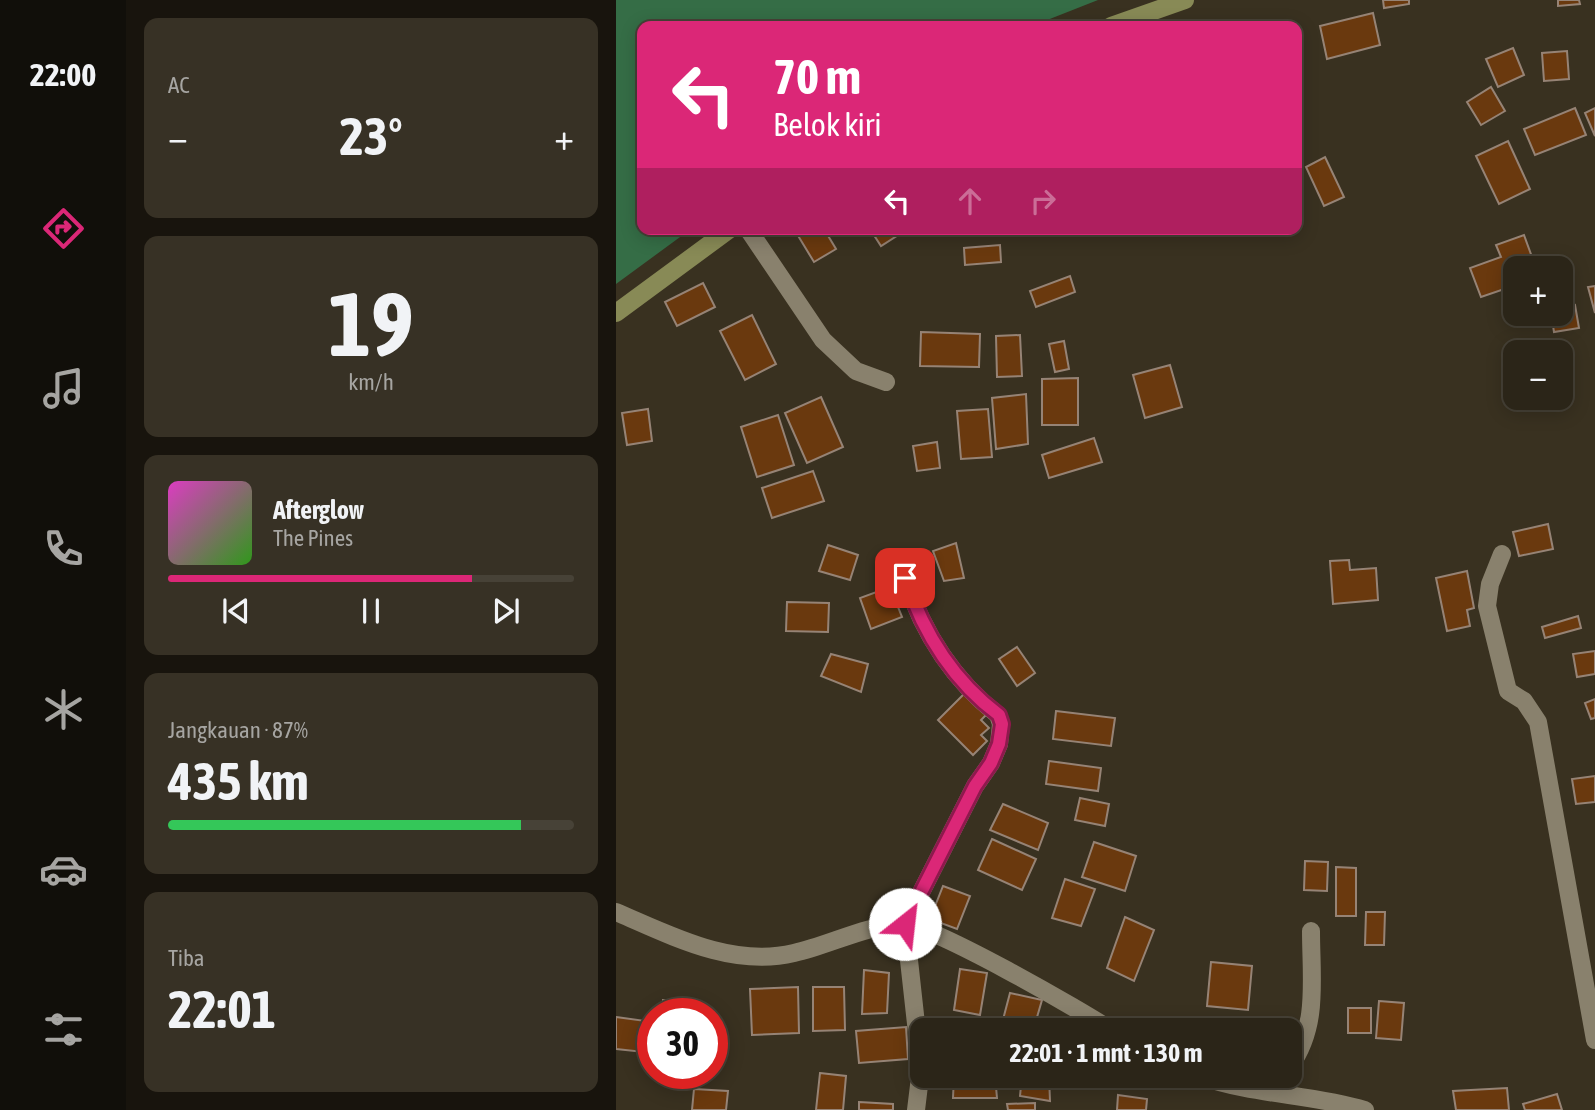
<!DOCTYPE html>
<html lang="id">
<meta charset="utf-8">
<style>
:root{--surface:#2b2518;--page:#373125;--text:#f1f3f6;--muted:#a6a5a2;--line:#474237;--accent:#db2777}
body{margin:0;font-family:"Asap Condensed",sans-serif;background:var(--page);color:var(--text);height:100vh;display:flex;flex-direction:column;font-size:26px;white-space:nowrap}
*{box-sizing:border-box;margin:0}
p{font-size:23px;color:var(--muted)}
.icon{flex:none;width:38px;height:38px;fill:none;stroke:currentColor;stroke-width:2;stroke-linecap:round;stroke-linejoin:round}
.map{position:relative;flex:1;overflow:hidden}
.drawer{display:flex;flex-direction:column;gap:18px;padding:18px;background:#18140d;width:490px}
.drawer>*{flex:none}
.top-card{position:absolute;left:21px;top:21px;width:665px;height:214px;border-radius:14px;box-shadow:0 4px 18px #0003,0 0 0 2px var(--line);background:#db2777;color:#fff;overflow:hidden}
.tools{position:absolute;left:887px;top:256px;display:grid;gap:14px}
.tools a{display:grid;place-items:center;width:70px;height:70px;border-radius:14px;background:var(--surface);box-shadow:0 4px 18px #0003,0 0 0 2px var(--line);font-size:35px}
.speed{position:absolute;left:21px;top:998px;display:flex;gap:14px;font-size:35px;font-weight:700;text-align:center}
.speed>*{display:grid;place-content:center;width:91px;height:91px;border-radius:50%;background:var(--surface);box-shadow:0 4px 18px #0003,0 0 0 2px var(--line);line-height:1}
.speed .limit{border:10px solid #d22;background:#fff;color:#111}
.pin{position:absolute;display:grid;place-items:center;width:60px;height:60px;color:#fff;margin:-30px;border-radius:14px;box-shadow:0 4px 10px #0006}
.me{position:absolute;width:77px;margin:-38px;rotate:29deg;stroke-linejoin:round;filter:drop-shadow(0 0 5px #0008)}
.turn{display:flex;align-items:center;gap:24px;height:147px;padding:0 21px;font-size:32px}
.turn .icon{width:91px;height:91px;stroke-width:2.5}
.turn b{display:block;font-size:49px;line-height:60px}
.lanes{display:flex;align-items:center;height:66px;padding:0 21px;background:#0003;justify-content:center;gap:35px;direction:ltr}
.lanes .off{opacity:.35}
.big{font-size:52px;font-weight:700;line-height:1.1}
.drawer .card{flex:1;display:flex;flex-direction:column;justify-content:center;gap:10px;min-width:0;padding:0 24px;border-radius:14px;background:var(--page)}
.drawer .dial{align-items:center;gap:0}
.dial b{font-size:91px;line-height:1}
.song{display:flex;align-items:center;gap:21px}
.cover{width:84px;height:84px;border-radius:10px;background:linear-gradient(135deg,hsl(310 70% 55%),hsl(110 70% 35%))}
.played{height:7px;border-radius:4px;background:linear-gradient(90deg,var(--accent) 75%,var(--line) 75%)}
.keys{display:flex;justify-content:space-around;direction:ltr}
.heat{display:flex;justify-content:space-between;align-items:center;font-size:38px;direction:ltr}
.charge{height:10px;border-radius:5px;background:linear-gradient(90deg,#34c759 87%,var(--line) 0)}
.trip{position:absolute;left:294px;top:1018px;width:392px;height:70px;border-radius:14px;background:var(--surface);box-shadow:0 4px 18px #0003,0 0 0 2px var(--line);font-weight:700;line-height:70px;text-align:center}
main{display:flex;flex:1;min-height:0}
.tab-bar{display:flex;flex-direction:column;width:126px;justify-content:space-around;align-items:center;background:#110f0a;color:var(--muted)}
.tab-bar .icon{width:49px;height:49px}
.tab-bar .active{color:var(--accent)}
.tab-bar b{font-size:32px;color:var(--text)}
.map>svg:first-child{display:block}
.water{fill:#356d46}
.building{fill:#6a390e;stroke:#968375;stroke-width:2}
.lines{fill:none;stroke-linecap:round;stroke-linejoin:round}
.street{stroke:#89816d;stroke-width:18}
.secondary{stroke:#888a56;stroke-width:18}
.route-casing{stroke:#8e194d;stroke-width:18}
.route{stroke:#db2777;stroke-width:12}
</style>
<main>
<nav class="tab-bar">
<b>22:00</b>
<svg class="icon active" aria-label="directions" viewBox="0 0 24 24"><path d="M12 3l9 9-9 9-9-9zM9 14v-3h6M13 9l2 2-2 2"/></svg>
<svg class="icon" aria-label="music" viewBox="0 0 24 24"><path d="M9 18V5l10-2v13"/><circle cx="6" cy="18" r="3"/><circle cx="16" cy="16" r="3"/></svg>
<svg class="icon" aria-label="phone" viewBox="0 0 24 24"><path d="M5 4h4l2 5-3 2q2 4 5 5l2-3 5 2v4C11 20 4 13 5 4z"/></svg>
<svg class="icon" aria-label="climate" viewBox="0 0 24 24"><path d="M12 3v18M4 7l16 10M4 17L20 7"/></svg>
<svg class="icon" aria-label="car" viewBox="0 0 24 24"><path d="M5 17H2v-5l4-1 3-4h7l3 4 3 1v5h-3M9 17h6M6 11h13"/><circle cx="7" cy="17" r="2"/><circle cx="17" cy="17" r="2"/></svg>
<svg class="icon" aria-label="filters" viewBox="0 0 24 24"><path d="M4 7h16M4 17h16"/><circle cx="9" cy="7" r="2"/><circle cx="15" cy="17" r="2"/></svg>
</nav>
<section class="drawer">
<div class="card"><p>AC</p>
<div class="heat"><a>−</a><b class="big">23°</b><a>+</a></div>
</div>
<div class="card dial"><b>19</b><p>km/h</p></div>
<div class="card">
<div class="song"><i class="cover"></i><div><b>Afterglow</b><p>The Pines</p></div></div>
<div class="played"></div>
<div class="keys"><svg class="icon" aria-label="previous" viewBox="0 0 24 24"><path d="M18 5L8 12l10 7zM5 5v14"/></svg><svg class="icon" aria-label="pause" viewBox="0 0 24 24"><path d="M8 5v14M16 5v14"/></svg><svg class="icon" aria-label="next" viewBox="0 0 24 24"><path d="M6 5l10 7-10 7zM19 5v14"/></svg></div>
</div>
<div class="card"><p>Jangkauan · 87%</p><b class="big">435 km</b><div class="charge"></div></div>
<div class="card"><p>Tiba</p><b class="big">22:01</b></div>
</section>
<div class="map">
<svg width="979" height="1110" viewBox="0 0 979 1110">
<rect width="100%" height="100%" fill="#393120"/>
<!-- water -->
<polygon class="water" points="0,0 482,0 416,26 26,26 26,229 75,229 0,284"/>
<!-- building -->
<g class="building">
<polygon points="767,0 793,0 793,4 768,8"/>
<polygon points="942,0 963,0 964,4 942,6"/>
<polygon points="757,13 764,45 711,59 704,26"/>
<polygon points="897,48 908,75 882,87 870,59"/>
<polygon points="951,51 953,79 928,81 926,53"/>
<polygon points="875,87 889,111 865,125 851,102"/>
<polygon points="959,108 970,135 919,155 908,129"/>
<polygon points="979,108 979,136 969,113"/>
<polygon points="892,141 914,189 883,204 860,156"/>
<polygon points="709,157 728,197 708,206 690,167"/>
<polygon points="178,229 208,229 220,249 198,262"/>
<polygon points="254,229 285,229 287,232 265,246"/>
<polygon points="908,235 920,268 900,268 900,294 897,286 865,297 854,268 885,257 880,245"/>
<polygon points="384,245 385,262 349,265 348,248"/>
<polygon points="454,276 459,292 420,307 414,291"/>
<polygon points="87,283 99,307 61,326 49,302"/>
<polygon points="979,286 979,313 972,287"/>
<polygon points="959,305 963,328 938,332 935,313 945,313 945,307"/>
<polygon points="136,315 160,364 129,380 104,331"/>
<polygon points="305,332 364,334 363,367 304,366"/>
<polygon points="404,335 406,376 381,377 380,336"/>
<polygon points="448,341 453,369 439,372 433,344"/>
<polygon points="554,365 566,407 529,418 517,375"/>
<polygon points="462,378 462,425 426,425 426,379"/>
<polygon points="410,394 412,444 380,449 376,398"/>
<polygon points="205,397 227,447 191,463 169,413"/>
<polygon points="32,409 36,441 11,445 6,413"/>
<polygon points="372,409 376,457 345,459 341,411"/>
<polygon points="162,415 178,465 141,477 125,427"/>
<polygon points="478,438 486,462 433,478 426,455"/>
<polygon points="321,442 324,468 301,471 297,446"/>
<polygon points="197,471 208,501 156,518 146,488"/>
<polygon points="932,524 937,549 903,556 897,532"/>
<polygon points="340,543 348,578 328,581 317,551"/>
<polygon points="212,545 242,555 234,580 203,571"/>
<polygon points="733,560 734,570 760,568 762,600 717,604 714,561"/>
<polygon points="851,571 858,608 851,610 854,626 831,631 820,578"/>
<polygon points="274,587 286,617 255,629 244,598"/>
<polygon points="171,602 213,603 212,632 170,631"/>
<polygon points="962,616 965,628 929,638 926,627"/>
<polygon points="401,647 419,673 401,686 383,659"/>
<polygon points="979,651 979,674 961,677 957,654"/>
<polygon points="215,654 252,664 245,692 205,676"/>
<polygon points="349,693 370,715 365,720 373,728 365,735 371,741 357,755 322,720"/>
<polygon points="979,699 979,718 975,719 969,703"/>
<polygon points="440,711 499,718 495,746 437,739"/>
<polygon points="433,761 485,768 482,791 430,784"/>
<polygon points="979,776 979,802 960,804 956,779"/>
<polygon points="464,798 493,804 489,826 459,820"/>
<polygon points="387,804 432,823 422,850 374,830"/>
<polygon points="376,839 420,859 406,890 362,870"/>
<polygon points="478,842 520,856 509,891 466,877"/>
<polygon points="689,861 712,862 711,891 688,890"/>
<polygon points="720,867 740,868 740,916 720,916"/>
<polygon points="449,879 479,889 465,926 436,918"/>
<polygon points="327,886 354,896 341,929 314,919"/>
<polygon points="750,912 769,912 768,945 749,945"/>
<polygon points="509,917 538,930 518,981 491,968"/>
<polygon points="595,962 636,966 632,1010 591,1006"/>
<polygon points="344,969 371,973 364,1015 338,1010"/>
<polygon points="248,970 273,973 271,1013 246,1014"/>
<polygon points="182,987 183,1033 136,1035 134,989"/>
<polygon points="197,987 228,987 229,1030 197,1031"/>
<polygon points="394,993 426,1000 417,1031 384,1031"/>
<polygon points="47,1000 91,1005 90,1013 46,1013"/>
<polygon points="763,1001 788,1003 785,1040 760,1038"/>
<rect x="732" y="1008" width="23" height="25"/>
<polygon points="0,1017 37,1022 37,1053 0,1049"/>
<polygon points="290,1027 292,1059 243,1063 240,1031"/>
<polygon points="204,1073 230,1076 227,1110 200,1110"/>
<polygon points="338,1076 379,1076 381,1098 337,1098"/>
<polygon points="406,1076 433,1076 434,1101 404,1096"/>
<polygon points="891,1088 893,1110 840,1110 837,1091"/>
<polygon points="78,1089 112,1091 110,1110 76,1110"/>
<polygon points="941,1094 946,1110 909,1110 907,1104"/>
<polygon points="502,1095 531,1099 530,1110 501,1110"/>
<polygon points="243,1102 277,1104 277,1110 243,1110"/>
<polygon points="419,1103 419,1110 392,1110 391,1104"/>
</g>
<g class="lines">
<!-- street -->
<g class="street">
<polyline points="132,229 207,340 240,371 270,382"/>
<polyline points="886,554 874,584 871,606 892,691 908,701 922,722 979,1040"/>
<path d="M289 578C307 633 336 679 382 715L385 724 383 744 375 763 359 786 289 924 305 1069 300 1110"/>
<path d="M0 912C56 936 116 968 178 953 214 945 250 925 287 924 313 923 468 1012 496 1031"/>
<path d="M674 1066C703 1026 695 979 695 931"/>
<path d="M584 1076C637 1095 696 1094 749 1110"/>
<polyline points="655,1091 666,1076"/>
</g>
<!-- secondary -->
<g class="secondary">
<polyline points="495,26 569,0"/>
<polyline points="0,313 114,229"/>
</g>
</g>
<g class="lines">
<defs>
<path id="route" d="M289 578C307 632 336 680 383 715L386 724 383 744 375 763 359 786 289 924"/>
</defs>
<!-- route casing -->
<use href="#route" class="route-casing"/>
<!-- route -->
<use href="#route" class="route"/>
</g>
</svg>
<div class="tools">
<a>+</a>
<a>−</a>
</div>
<div class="speed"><div class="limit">30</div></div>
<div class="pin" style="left:289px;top:578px;background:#d93025"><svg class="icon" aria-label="arrive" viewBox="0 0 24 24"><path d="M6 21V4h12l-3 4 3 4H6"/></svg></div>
<svg class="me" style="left:289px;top:924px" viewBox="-20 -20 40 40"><circle r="19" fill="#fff"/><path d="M0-13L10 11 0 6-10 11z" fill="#db2777"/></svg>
<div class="trip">22:01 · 1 mnt · 130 m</div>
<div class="top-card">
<div class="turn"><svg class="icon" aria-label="left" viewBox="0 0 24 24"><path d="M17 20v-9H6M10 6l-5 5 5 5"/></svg><div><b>70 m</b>Belok kiri</div></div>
<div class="lanes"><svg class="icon" aria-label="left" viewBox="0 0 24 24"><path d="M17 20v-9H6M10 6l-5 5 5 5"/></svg><svg class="icon off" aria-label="ahead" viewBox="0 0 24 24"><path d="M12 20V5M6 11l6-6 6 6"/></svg><svg class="icon off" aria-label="right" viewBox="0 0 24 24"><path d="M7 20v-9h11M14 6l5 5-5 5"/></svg></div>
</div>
</div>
</main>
